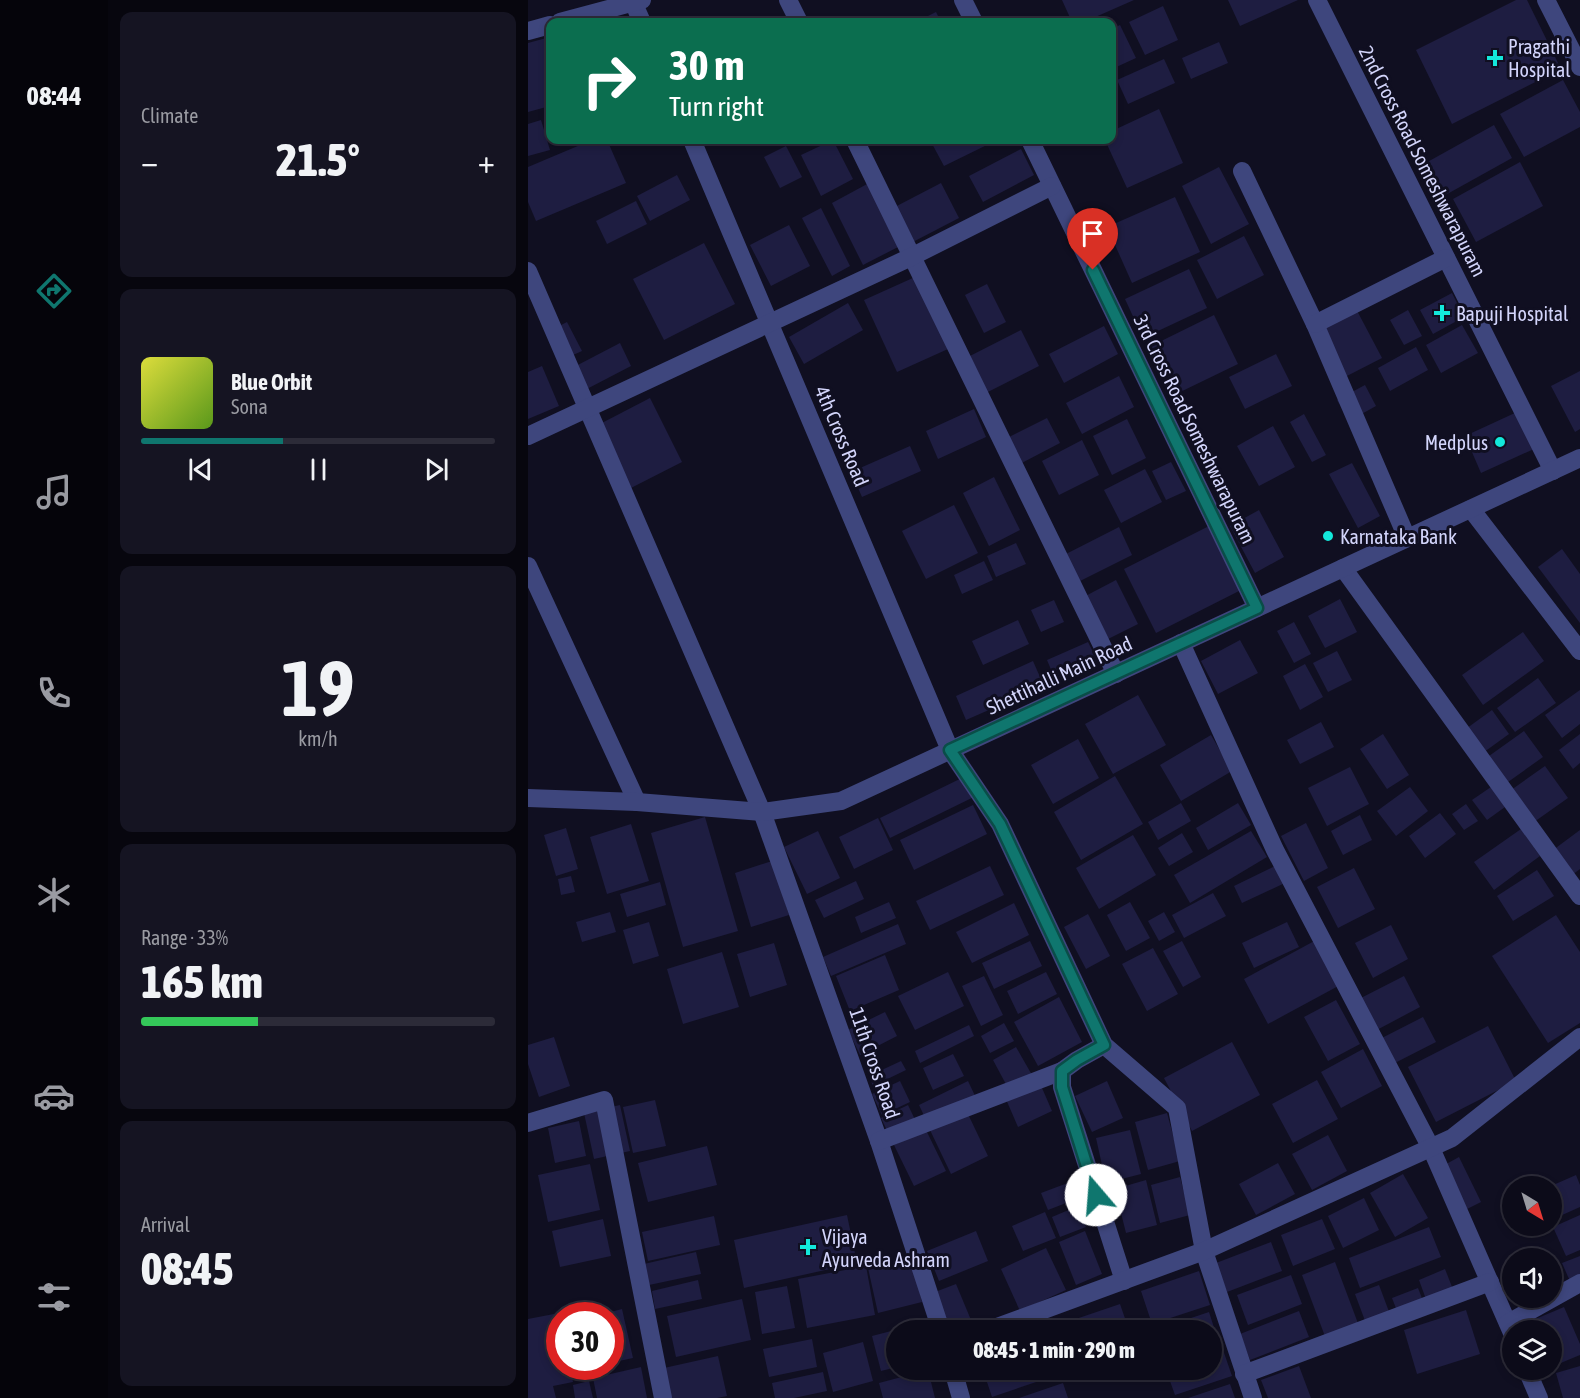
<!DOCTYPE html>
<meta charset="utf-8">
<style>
:root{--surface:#0c0b19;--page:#151422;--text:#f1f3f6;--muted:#9a9ba2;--line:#2c2b38;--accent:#0f766e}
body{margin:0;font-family:"Asap Condensed",sans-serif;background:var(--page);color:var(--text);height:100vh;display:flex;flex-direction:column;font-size:22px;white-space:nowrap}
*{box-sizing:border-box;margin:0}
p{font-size:20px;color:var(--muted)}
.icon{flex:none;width:33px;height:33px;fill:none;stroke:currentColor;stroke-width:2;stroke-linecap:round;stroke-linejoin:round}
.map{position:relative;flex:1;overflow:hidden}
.panel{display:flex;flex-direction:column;gap:12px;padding:12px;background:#07060e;width:420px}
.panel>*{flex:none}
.banner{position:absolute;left:18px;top:18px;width:570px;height:126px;border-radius:12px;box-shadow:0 3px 9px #0003,0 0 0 2px var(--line);background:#0b6e4f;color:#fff;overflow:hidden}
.needle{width:39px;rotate:142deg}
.tools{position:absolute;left:974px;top:1176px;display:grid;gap:12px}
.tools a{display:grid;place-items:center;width:60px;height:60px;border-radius:50%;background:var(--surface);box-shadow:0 3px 9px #0003,0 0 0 2px var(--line);font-size:30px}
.speed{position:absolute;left:18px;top:1302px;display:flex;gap:12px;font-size:30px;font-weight:700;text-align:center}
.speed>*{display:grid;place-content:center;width:78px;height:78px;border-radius:50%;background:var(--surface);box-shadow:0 3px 9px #0003,0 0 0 2px var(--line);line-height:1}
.speed .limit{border:9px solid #d22;background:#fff;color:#111}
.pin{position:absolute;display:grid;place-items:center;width:51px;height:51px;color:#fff;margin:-62px -26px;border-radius:50% 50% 50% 0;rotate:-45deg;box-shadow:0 0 6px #0007}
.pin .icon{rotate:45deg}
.me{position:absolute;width:66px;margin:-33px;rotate:342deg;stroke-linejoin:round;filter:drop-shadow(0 0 4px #0008)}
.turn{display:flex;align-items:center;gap:21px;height:126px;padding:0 24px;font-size:27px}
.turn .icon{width:78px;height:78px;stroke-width:2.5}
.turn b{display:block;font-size:42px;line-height:51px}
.big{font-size:45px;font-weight:800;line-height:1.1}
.panel .widget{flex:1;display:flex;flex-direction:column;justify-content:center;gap:9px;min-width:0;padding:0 21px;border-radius:12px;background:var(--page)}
.panel .dial{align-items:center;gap:0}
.dial b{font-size:78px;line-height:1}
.song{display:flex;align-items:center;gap:18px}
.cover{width:72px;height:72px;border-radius:9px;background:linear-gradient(135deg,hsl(60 70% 55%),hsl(90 70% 35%))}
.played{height:6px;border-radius:3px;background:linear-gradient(90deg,var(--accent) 40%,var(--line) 40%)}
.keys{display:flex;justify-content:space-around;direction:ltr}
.heat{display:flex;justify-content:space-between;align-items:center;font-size:33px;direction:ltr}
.charge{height:9px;border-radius:4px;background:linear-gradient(90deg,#34c759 33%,var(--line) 0)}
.trip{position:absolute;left:358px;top:1320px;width:336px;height:60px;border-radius:30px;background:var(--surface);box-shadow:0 3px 9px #0003,0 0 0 2px var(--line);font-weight:800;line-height:60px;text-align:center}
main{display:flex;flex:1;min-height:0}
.tabs{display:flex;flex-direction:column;width:108px;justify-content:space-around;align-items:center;background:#05040a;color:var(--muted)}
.tabs .icon{width:42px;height:42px}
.tabs .current{color:var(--accent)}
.tabs b{font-size:27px;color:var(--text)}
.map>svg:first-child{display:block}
.building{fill:#1e1d41}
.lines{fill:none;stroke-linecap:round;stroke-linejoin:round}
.minor{stroke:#3e467d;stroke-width:18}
.route-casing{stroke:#0a4d48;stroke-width:15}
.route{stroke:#0f766e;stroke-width:10}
.poi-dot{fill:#13e8db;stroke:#100f21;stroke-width:2}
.labels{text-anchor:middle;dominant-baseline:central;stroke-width:6;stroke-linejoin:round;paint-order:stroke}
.poi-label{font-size:20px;fill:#d3d5fb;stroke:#100f21;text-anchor:start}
.street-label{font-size:20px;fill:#d3d5fb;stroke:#100f21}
</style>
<main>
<nav class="tabs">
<b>08:44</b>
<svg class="icon current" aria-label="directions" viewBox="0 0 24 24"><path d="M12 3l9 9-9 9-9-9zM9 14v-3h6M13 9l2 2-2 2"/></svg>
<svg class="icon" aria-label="music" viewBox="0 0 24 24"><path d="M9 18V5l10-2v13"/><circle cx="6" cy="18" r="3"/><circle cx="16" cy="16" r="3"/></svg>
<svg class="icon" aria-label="phone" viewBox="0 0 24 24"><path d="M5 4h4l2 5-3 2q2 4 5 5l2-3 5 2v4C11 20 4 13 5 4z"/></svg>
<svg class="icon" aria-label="climate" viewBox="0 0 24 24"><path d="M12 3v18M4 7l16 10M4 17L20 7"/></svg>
<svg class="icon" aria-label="car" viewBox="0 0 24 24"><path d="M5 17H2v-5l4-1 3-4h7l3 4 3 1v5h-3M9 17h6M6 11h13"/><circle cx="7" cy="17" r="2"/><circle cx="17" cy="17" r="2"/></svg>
<svg class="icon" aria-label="filters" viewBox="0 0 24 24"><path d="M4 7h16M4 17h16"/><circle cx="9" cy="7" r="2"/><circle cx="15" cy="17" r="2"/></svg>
</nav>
<section class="panel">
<div class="widget"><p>Climate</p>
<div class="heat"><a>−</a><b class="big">21.5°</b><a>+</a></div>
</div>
<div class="widget">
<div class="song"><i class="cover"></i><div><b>Blue Orbit</b><p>Sona</p></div></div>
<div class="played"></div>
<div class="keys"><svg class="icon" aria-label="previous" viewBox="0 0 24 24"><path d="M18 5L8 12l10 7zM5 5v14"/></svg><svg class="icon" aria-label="pause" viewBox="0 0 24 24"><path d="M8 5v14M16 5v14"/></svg><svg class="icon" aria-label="next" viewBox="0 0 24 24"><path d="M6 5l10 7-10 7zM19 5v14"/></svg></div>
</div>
<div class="widget dial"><b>19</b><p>km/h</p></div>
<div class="widget"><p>Range · 33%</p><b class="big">165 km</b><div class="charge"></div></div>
<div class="widget"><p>Arrival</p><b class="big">08:45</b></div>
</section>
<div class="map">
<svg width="1052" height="1398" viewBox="0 0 1052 1398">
<rect width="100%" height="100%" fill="#100f21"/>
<!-- building -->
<g class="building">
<polygon points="534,0 606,0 556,22 544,22"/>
<polygon points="700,0 770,0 712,26"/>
<polygon points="988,0 999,0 1033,69 924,124 888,50"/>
<polygon points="635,6 650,40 617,55 601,22"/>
<polygon points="408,12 413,22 388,22"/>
<polygon points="592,25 608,58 584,69 584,29"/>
<polygon points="22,37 22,106 0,112 0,43"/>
<polygon points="691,42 700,63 663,79 654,58"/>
<polygon points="636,59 647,83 600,104 589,80"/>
<polygon points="1035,80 1052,112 1052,127 996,157 972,114"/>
<polygon points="631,109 655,163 599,188 577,140 584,140 584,131"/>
<polygon points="13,120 22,150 0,156 0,124"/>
<polygon points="966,125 984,158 912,198 894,165"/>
<polygon points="64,140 79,140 98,183 8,221 0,202 0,167"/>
<polygon points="305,140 325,179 293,196 273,155"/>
<polygon points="402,140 464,140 465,142 416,166"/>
<polygon points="258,146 274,177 252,188 236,157"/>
<polygon points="493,149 506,175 455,202 441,176"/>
<polygon points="992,162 1015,206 948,242 925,199"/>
<polygon points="691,167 721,224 683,244 654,186"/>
<polygon points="149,175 162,200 122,221 109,196"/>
<polygon points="341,183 372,246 335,265 304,203"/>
<polygon points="413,183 431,218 381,244 363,209"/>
<polygon points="647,197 672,252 604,283 579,227"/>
<polygon points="108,201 119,224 79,244 68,221"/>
<polygon points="293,208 322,266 304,276 274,218"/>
<polygon points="261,225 282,266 243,286 222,245"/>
<polygon points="716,236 736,275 689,299 669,260"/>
<polygon points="176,243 207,304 136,340 105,279"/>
<polygon points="661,269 679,308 615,338 597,299"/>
<polygon points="387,277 420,349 369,372 336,300"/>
<polygon points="459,284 478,322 456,333 437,295"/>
<polygon points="924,293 936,317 905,334 892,310"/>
<polygon points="320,303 335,330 276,364 261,337"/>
<polygon points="826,305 854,358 817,377 789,325"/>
<polygon points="880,310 894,336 876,345 862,320"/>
<polygon points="686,315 710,364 644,396 621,347"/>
<polygon points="39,322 54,351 43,356 29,327"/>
<polygon points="934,325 950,353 913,373 898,345"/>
<polygon points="576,326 590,354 536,383 521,354"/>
<polygon points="493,330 511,366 454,395 436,359"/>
<polygon points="92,343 103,366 55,391 44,368"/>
<polygon points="888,347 900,370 862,391 850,368"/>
<polygon points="748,354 764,386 717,409 701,377"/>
<polygon points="14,366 31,406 0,419 0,372"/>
<polygon points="1052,371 1052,429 1047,432 1023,386"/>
<polygon points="591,376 606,407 554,434 538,403"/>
<polygon points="837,385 848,406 821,421 809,400"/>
<polygon points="122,398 154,462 101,489 70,425"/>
<polygon points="446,409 458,437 410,459 398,431"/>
<polygon points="989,412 1006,449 953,473 937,436"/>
<polygon points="776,414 798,455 784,462 762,422"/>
<polygon points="519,418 532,443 488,466 475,440"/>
<polygon points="599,419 618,458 584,475 565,436"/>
<polygon points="745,426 767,467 731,486 709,446"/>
<polygon points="554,440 571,475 531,495 514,461"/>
<polygon points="382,446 393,471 334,497 323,472"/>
<polygon points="643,462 658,491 638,500 624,471"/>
<polygon points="824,463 852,516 830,528 801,474"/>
<polygon points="617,469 634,502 593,523 576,490"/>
<polygon points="466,477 492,530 461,546 435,493"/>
<polygon points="426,505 450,553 398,579 374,531"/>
<polygon points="731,510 756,557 727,573 702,526"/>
<polygon points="683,525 715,589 628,633 596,569"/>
<polygon points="591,527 604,555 550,582 536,555"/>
<polygon points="488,543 498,564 468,577 459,556"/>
<polygon points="1034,549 1052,574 1052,623 1010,567"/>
<polygon points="456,561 465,580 434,594 426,575"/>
<polygon points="588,580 610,624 568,645 546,602"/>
<polygon points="812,599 829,632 797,648 780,616"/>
<polygon points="526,600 536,622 513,632 503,610"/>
<polygon points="490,620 501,644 455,665 444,641"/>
<polygon points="766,622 783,654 766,663 749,631"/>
<polygon points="995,632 1016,661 955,705 934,675"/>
<polygon points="712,640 730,673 690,694 673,661"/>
<polygon points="560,642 569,660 527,679 519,660"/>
<polygon points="809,651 824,680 800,692 785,663"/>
<polygon points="505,661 516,686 438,720 428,696"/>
<polygon points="777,664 795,697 772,710 755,676"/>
<polygon points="1010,678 1028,703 987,732 969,708"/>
<polygon points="1052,690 1052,724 1034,738 1017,715"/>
<polygon points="610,695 638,745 585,774 557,724"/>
<polygon points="964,710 981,734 952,755 935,731"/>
<polygon points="793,722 806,747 772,764 759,740"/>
<polygon points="996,731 1015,757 973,787 954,761"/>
<polygon points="855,734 881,775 859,789 832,749"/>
<polygon points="1052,734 1052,763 1045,769 1031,750"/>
<polygon points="683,735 704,771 653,801 632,765"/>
<polygon points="550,739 571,778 525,804 503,765"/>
<polygon points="1017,766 1040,798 999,827 976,795"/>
<polygon points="822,767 841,804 799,826 780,788"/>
<polygon points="444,773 454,793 362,838 352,818"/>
<polygon points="587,776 615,824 553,860 526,812"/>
<polygon points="882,787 900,811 868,836 849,811"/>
<polygon points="963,787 977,807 959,820 944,800"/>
<polygon points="653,803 663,821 630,840 620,822"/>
<polygon points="710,803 723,825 680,850 668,828"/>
<polygon points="938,804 950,821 936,830 924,814"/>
<polygon points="445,805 459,834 386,870 372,840"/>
<polygon points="912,813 928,834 897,858 881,836"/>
<polygon points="832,815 844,840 815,855 803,831"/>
<polygon points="177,817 210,931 155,947 123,833"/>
<polygon points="350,818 365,850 326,869 311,837"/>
<polygon points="778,823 800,868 776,881 753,836"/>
<polygon points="103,824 121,881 79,894 62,837"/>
<polygon points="38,828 50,869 28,876 16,835"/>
<polygon points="993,829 1012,856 966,890 946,862"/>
<polygon points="1052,830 1052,869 1036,881 1017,856"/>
<polygon points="290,831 312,878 279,894 256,847"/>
<polygon points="723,831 739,857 662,903 646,875"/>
<polygon points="654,833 665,852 641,866 630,848"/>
<polygon points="605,835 628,875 571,909 548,868"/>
<polygon points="244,861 261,915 223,927 207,873"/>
<polygon points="751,864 759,882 714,903 706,886"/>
<polygon points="462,866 476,895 402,930 388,901"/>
<polygon points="826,868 847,909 810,928 789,887"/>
<polygon points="1009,870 1026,896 985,921 969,896"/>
<polygon points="43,876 47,892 33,895 30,879"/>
<polygon points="328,881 336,899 296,918 287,900"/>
<polygon points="132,882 138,905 99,917 92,894"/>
<polygon points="685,893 698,916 656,938 644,915"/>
<polygon points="361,902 368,918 333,933 327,917"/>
<polygon points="602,902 622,938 598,951 579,915"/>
<polygon points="486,903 501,935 444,963 428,932"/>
<polygon points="82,912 88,932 54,942 48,922"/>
<polygon points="636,912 647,932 631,941 620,921"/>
<polygon points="560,914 582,956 558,969 536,927"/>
<polygon points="1028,915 1052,952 1052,1023 1020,1043 964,956"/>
<polygon points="121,922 131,956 105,964 95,930"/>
<polygon points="759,922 771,947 726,968 714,943"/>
<polygon points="370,924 378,944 303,976 295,957"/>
<polygon points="863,925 880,959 845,978 827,943"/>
<polygon points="790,939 814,984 740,1024 716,979"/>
<polygon points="502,941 514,966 466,989 454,963"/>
<polygon points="654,941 673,977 655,987 635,951"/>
<polygon points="246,943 259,985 222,997 209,954"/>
<polygon points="625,948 650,994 619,1011 594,964"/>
<polygon points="194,952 211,1007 155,1024 139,969"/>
<polygon points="357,955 371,990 322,1011 308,976"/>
<polygon points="420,972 436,1006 387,1030 370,996"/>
<polygon points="518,972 529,994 490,1014 479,991"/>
<polygon points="456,976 475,1015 453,1026 434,986"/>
<polygon points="876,976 892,1007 845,1032 829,1000"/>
<polygon points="531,997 554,1042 510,1066 486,1022"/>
<polygon points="808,1000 832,1044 800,1061 776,1017"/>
<polygon points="357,1012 369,1036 332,1055 320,1030"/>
<polygon points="895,1017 908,1042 859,1067 846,1042"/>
<polygon points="476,1023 486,1041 462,1053 453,1036"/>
<polygon points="441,1025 446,1036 392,1063 387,1051"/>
<polygon points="960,1026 988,1081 908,1122 880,1067"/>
<polygon points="26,1037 42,1086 11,1097 0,1064 0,1045"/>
<polygon points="704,1042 732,1095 664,1131 636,1078"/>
<polygon points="488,1047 504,1075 480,1088 465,1060"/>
<polygon points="835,1049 854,1086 813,1108 793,1072"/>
<polygon points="425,1054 436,1076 405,1090 395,1068"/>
<polygon points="373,1061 378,1070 345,1086 341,1076"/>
<polygon points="789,1080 810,1119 765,1143 744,1104"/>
<polygon points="372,1081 382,1102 354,1115 344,1094"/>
<polygon points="440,1081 449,1100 400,1124 391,1105"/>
<polygon points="511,1081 524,1111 490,1127 477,1097"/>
<polygon points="579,1081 595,1118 564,1132 547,1096"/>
<polygon points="127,1100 138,1146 105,1153 95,1107"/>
<polygon points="92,1105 102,1151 66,1159 56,1113"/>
<polygon points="380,1105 391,1128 364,1141 353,1118"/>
<polygon points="439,1112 460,1156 423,1174 402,1130"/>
<polygon points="639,1113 652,1161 620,1170 607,1122"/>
<polygon points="51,1121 58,1156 27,1163 20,1128"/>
<polygon points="398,1130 418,1171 386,1186 366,1145"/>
<polygon points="602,1130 613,1174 578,1183 568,1138"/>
<polygon points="800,1135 819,1171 784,1190 764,1154"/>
<polygon points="179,1146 189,1185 120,1202 110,1163"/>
<polygon points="931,1157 953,1202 933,1212 911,1168"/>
<polygon points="750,1163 767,1194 728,1215 711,1184"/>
<polygon points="62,1164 72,1210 20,1222 10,1175"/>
<polygon points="875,1174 900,1218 867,1237 842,1193"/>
<polygon points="1048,1175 1052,1185 1052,1207 1023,1220 1023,1186"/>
<polygon points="652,1177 662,1215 632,1223 623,1185"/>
<polygon points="618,1180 629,1225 598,1233 587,1189"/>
<polygon points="545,1181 551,1198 520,1210 513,1193"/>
<polygon points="836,1198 851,1230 815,1248 800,1216"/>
<polygon points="550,1206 558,1227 532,1237 524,1217"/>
<polygon points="517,1212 528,1238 495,1251 484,1226"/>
<polygon points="319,1215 329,1263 216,1288 206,1240"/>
<polygon points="1052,1215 1052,1250 1038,1256 1025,1227"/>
<polygon points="186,1216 192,1245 120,1261 114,1232"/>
<polygon points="75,1219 83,1256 32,1267 24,1231"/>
<polygon points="794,1219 807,1249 765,1266 753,1235"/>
<polygon points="901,1227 913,1257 832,1288 821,1258"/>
<polygon points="448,1231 460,1261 411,1281 399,1251"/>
<polygon points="557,1231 574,1274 548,1285 531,1242"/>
<polygon points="743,1242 754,1271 699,1292 688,1263"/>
<polygon points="518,1248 538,1290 492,1311 473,1269"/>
<polygon points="168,1252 173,1274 121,1285 116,1264"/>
<polygon points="1052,1256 1052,1285 1045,1288 1034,1263"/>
<polygon points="384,1258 394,1302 350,1313 340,1268"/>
<polygon points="807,1262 831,1326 798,1339 774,1275"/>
<polygon points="338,1266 347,1315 279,1328 270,1279"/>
<polygon points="917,1269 926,1292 899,1302 891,1280"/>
<polygon points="671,1271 682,1305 624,1324 613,1291"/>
<polygon points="763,1275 774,1304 720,1325 709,1295"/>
<polygon points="170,1280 174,1299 127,1309 124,1291"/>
<polygon points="428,1284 443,1320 422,1328 407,1292"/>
<polygon points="851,1285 863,1317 839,1326 827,1294"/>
<polygon points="259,1286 267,1328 234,1334 227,1292"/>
<polygon points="890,1288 897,1306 871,1316 864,1298"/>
<polygon points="214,1299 223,1340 148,1357 139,1316"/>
<polygon points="592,1304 601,1330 542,1330 539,1322"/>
<polygon points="1036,1307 1052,1344 1052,1355 1023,1367 1023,1330 1002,1330 998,1323"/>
<polygon points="94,1309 105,1358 82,1363 82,1316 71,1315"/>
<polygon points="938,1310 952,1354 889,1374 876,1330"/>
<polygon points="771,1311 781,1337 722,1360 712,1334"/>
<polygon points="681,1312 690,1340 684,1342 684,1330 627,1330"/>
<polygon points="31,1313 32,1366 42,1366 45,1382 25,1386 28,1398 0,1398 0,1319"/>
<polygon points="394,1323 396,1330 369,1330 369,1367 353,1371 344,1336"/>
<polygon points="284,1339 289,1367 241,1377 235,1349"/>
<polygon points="335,1342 345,1381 305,1392 295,1353"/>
<polygon points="694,1347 704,1376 647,1395 638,1370 684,1370 684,1351"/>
<polygon points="190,1356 199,1396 189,1398 142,1398 136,1368"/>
<polygon points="771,1366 783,1398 740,1398 733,1380"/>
<polygon points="1052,1366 1052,1398 1035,1398 1028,1373"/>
<polygon points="113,1367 119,1398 69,1398 65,1378"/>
<polygon points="400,1370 407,1398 355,1398 351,1383"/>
<polygon points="455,1370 517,1370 520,1378 464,1397"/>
<polygon points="295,1372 299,1391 266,1398 247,1398 244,1383"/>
<polygon points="61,1381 65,1398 47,1398 45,1385"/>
<polygon points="535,1383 540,1398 491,1398"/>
<polygon points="702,1384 707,1398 660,1398"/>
</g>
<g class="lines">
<!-- minor -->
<g class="minor">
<polyline points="260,0 271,22"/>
<polyline points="435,0 446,22"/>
<polyline points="789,0 1025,471"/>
<polyline points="1018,0 1052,67"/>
<polyline points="105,2 114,22"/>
<polyline points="32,22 114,0"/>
<polyline points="0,31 22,25"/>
<polyline points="164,140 422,750 472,824 576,1045 649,1108 676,1251 725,1398"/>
<polyline points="327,140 588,674"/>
<polyline points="502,140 729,608"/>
<polyline points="714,171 787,324 879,538"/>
<polyline points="0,271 234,812 351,1141 413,1330"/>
<polyline points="787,324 918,258"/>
<polyline points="0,436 383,257 524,186"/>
<polyline points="943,509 1052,651"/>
<polyline points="0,566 109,802"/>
<polyline points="815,568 1052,896"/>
<polyline points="653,643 747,850 903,1148 984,1333"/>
<polyline points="0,798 109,802 234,812 313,801 1052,458"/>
<polyline points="576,1045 549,1060 534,1071 534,1087 596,1281"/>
<polyline points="0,1123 76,1100 135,1398"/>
<polyline points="351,1141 534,1071"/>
<polyline points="980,1323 1052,1283"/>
<polyline points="461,1330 676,1251 924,1138 1052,1037"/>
<polyline points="425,1370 433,1398"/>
<polyline points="999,1370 1011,1398"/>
<polyline points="716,1374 962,1282"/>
</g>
</g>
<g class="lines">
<defs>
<polyline id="route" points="565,270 729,608 422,750 472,824 576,1045 549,1060 534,1071 534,1087 568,1195"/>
</defs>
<!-- route casing -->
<use href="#route" class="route-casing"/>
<!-- route -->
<use href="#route" class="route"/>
</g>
<!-- markers -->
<g class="poi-dot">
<path d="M964 49h6v6h6v6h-6v6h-6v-6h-6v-6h6z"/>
<path d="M911 304h6v6h6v6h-6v6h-6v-6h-6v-6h6z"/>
<circle cx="972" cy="442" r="6"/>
<circle cx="800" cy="536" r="6"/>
<path d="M277 1238h6v6h6v6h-6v6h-6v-6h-6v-6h6z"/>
</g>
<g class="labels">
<!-- poi labels -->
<g class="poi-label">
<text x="980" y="46">Pragathi<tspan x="980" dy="23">Hospital</tspan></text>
<text x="928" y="313">Bapuji Hospital</text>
<text x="960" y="442" text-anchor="end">Medplus</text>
<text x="812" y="536">Karnataka Bank</text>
<text x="294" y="1236">Vijaya<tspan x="294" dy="23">Ayurveda Ashram</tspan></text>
</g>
<!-- street labels -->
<g class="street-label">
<text transform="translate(895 161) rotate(63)">2nd Cross Road Someshwarapuram</text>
<text transform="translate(667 429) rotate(64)">3rd Cross Road Someshwarapuram</text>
<text transform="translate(314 436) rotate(67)">4th Cross Road</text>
<text transform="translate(531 675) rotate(-25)">Shettihalli Main Road</text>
<text transform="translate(347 1063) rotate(71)">11th Cross Road</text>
</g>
</g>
</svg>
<div class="tools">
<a><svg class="needle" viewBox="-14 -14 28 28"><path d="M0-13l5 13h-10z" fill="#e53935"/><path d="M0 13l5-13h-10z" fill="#9a9ba2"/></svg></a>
<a><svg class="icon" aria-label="sound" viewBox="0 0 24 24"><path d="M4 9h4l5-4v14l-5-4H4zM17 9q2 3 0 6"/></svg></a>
<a><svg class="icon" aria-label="layers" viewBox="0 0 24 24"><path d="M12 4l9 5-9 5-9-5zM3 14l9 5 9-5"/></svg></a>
</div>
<div class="speed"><div class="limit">30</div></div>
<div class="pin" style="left:565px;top:270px;background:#d93025"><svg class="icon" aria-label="arrive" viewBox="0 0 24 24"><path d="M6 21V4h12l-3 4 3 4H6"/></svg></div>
<svg class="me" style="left:568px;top:1195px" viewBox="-20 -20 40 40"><circle r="19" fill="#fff"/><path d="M0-13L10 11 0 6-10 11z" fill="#0f766e"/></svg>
<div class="trip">08:45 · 1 min · 290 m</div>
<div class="banner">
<div class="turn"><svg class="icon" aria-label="right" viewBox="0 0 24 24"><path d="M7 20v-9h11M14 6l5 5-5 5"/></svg><div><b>30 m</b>Turn right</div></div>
</div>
</div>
</main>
